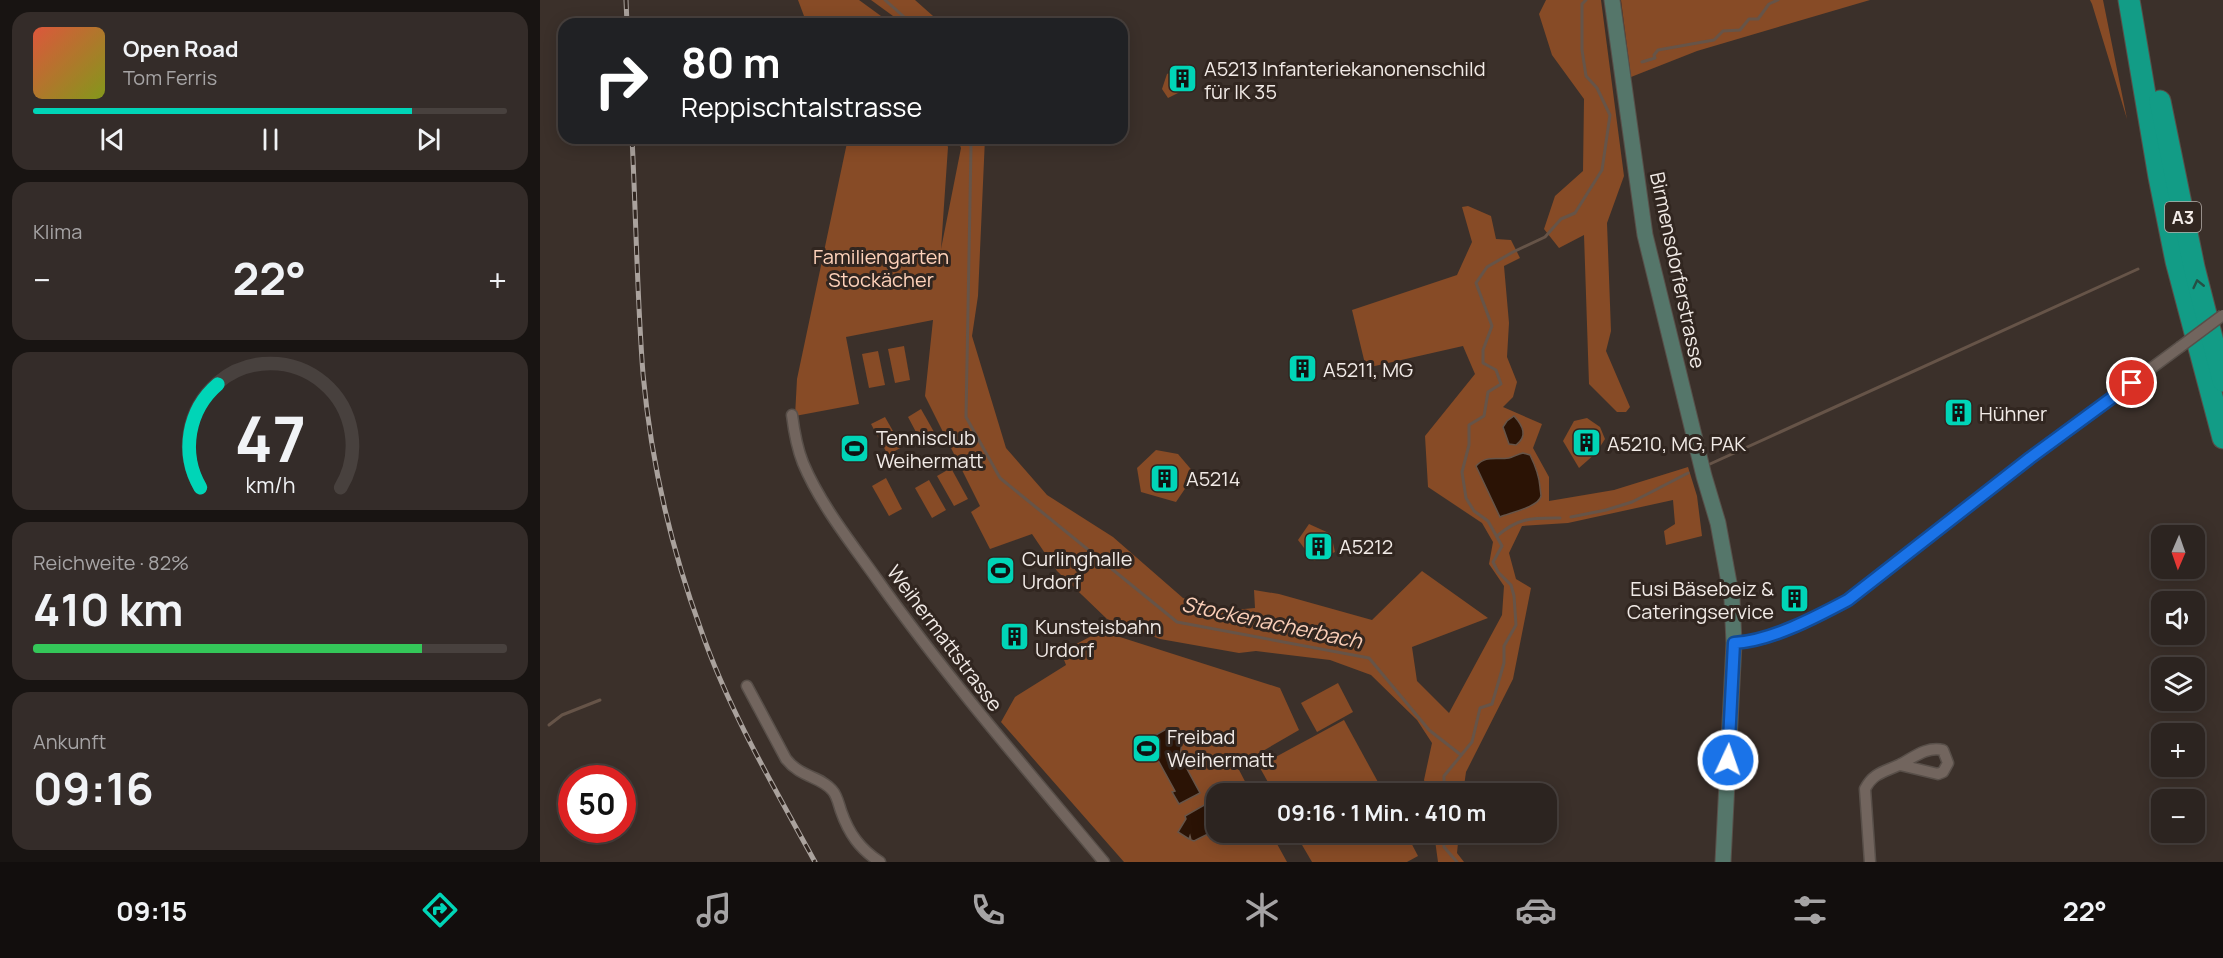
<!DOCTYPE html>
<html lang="de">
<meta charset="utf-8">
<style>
:root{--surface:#2c2420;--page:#342c29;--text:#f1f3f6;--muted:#a6a4a5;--line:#48413e;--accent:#00d5b7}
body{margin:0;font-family:Manrope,sans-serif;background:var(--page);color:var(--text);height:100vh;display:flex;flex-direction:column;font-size:22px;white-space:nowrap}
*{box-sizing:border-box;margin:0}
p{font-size:20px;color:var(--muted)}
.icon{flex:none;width:33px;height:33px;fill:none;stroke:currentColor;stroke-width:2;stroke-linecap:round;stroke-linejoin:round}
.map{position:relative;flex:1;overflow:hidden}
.drawer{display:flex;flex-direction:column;gap:12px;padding:12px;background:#181412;width:540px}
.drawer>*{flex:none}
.top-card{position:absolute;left:18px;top:18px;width:570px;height:126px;border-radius:18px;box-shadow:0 3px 15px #0003,0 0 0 2px var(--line);background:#202124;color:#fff;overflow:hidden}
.needle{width:39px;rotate:182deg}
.controls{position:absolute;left:1611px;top:525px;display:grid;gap:12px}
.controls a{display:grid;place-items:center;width:54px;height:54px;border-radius:12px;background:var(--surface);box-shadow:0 3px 15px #0003,0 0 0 2px var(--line);font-size:30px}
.speed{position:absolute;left:18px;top:765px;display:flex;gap:12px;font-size:30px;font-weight:700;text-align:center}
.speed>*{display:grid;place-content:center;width:78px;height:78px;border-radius:50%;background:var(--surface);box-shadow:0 3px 15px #0003,0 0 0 2px var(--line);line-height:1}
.speed .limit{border:9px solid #d22;background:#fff;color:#111}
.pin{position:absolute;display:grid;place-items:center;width:51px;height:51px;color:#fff;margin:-26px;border:3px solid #fff;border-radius:50%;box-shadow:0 2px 6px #0007}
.me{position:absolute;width:66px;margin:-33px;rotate:3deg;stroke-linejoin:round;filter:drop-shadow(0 0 4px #0008)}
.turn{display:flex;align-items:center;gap:21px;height:126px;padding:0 24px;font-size:27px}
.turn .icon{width:78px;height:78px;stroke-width:2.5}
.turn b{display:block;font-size:42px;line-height:51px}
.big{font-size:45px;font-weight:700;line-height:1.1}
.drawer .widget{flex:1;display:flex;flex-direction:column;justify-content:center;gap:9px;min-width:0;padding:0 21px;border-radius:18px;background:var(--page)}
.drawer .dial{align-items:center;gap:0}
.dial svg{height:156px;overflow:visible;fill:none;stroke:var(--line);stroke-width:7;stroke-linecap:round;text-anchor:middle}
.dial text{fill:var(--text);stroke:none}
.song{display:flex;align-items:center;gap:18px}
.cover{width:72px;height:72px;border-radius:9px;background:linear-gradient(135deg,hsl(10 70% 55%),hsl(70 70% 35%))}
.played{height:6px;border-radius:3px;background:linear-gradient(90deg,var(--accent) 80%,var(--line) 80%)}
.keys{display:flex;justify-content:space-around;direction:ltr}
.heat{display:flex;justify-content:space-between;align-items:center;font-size:33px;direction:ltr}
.charge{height:9px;border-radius:4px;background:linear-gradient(90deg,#34c759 82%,var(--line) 0)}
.trip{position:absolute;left:666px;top:783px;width:351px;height:60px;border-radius:18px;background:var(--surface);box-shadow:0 3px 15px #0003,0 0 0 2px var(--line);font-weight:700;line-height:60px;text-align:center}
.tabs{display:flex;height:96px;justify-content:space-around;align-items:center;background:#120e0d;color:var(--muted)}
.tabs .icon{width:42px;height:42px}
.tabs .on{color:var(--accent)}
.tabs b{font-size:27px;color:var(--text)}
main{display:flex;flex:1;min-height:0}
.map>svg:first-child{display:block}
.green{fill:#874b26}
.water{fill:#2b1305;stroke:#665448;stroke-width:1.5}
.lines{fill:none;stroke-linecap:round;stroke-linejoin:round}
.stream{stroke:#665448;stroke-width:3}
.street-casing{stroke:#584f49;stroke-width:13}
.secondary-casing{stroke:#584f49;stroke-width:17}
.highway-casing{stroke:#584f49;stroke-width:23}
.street{stroke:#72655e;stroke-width:10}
.secondary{stroke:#55766a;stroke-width:15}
.highway{stroke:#129c86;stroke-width:21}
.rail-casing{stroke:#aaa29d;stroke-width:5}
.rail{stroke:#312620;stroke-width:3;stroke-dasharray:9;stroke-linecap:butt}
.street-bridge-casing{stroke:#584f49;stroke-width:13;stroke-linecap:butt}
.street-bridge{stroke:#72655e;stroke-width:10}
.oneway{stroke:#264f44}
.route-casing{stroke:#114b97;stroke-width:15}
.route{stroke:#1a73e8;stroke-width:10}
.labels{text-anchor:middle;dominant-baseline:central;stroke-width:6;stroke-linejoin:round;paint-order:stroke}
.shield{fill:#312620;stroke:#b7afab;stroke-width:1.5}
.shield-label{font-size:18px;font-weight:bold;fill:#f1eae6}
.poi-label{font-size:20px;fill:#f1eae6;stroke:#312620;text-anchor:start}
.park-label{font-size:20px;fill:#ffd3bb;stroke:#312620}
.street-label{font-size:20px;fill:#f1eae6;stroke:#312620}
.water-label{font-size:21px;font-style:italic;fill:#fbcfb8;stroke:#312620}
</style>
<main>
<section class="drawer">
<div class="widget">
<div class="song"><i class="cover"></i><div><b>Open Road</b><p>Tom Ferris</p></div></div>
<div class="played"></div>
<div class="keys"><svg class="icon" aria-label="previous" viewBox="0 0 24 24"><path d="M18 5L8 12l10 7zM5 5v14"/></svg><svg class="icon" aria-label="pause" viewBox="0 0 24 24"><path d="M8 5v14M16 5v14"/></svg><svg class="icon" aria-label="next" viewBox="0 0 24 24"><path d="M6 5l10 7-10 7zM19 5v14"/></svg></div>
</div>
<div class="widget"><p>Klima</p>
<div class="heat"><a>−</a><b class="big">22°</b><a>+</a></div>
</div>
<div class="widget dial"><svg viewBox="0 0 100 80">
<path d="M14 69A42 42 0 1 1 86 69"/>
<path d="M14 69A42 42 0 0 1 23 16" stroke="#00d5b7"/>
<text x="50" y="56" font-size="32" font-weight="700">47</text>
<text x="50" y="72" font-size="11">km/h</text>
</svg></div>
<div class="widget"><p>Reichweite · 82%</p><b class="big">410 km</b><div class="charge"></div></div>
<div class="widget"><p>Ankunft</p><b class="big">09:16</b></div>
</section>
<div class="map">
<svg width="1683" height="862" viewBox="0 0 1683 862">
<rect width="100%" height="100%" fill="#3b302a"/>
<!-- green -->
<g class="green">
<polygon points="258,0 319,0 352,24 267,24"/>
<polygon points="331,0 375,0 402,24 364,24"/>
<polygon points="1006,0 1061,0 1084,176 1067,223 1071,331 1066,351 1090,407 1086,412 1077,412 1049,384 1044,235 1019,248 1004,229 1015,196 1043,171 1044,99 1012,55 999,14"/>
<polygon points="1081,0 1330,0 1157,51 1091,77"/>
<polygon points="1550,0 1563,0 1587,119 1552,4"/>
<polygon points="648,64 656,76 652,86 628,98 622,89 627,74"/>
<polygon points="308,138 404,138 408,147 401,249 421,148 417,138 445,138 438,296 432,336 466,448 507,495 573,537 643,598 682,611 715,608 714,590 739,594 832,620 882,571 948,618 872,647 877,681 909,713 962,615 964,586 949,564 953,542 942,523 888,487 885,436 935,374 923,346 826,368 812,310 917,275 932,242 922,207 928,206 951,216 956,239 971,240 980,258 964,266 969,323 967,357 977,382 973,397 963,407 1002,424 993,448 1009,477 1009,501 1074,490 1148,467 1157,496 1162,536 1126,545 1124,531 1135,524 1133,500 1028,523 982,526 969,553 976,579 991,588 973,679 926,772 923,793 889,793 884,780 892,743 877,720 831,675 790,660 716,651 699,653 620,639 567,619 517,571 492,534 450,549 431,512 440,506 385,396 393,320 306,337 319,404 255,416 257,379"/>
<polygon points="364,346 370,380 355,383 348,349"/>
<polygon points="338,351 345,385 329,388 322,354"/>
<polygon points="381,409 398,439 384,447 368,417"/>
<polygon points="345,417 362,447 348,455 331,424"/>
<polygon points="1047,418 1060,427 1065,439 1056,453 1039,468 1023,441 1034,421"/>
<polygon points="616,450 638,454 655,474 636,502 601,492 597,468"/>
<polygon points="411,468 428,499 414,506 397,476"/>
<polygon points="346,478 362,509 349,516 332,486"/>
<polygon points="389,480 406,510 392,518 375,488"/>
<polygon points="769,524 791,534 795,552 774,561 758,540"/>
<polygon points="561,631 740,688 759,730 697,766 711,793 676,794 676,832 731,833 747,862 584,862 461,722 475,697 526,665 521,652"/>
<polygon points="798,683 813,712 777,732 761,703"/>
<polygon points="804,720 844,793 734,793 719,766"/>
<polygon points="755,833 866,833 878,856 867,862 772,862"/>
<polygon points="894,833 919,833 917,853 924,862 898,862"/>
</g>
<!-- water -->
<g class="water">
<path d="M974 416C983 426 988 436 976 445L969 444 963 427 967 421Z"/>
<path d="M983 453 990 455C995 465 999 475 1000 487 1000 488 1001 495 1001 496 999 507 969 513 960 517L936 466C946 455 955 460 969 458 973 457 978 454 983 453Z"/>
<polygon points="628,728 631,733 643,735 640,756 660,793 639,804 632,792 635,791 607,740"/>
<polygon points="666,804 676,821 674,822 676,823 676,830 654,841 651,840 650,836 649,839 638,832 646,819 645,816"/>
</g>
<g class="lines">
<!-- stream -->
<g class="stream">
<polyline points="345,0 372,24"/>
<polyline points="1102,62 1115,58 1114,55 1118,50 1174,40 1183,31 1200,30 1209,19 1218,19 1229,4 1238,0"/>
<polyline points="427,138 431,147 426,417 460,478 637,622 829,658 889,730 921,755"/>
<polyline points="1170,464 1598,269"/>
<polyline points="1031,517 1066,510 1092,502 1148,473"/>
<path d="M957 536C979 517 992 518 1020 518"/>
<polyline points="9,725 22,715 60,700"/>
<polyline points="904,794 904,776 932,742 940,708 952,704 964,663 964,646 976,625 974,596 971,585 958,572 953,562 962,546 948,521 934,511 926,498 922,472 929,445 929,425 944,416 948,392 961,384 956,370 943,363 943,350 952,326 936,283 947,267 973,252 1005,237 1021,219 1035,213 1062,170 1070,115 1057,88 1046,76 1042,50 1042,4 1046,0"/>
<polyline points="903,832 904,847 917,862"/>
</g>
<defs>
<g id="street">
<path d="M252 415C254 431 257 448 263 463 281 506 313 545 339 582 409 680 487 770 564 862"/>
<path d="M1194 643C1230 642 1276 618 1308 600L1490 458 1640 347"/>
<path d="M207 686 246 759C261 778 280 776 292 790 297 795 299 805 301 811 309 834 320 849 340 862"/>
<path d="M1330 862 1325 789C1333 773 1344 772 1359 765 1373 758 1386 746 1403 750L1408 763 1403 772 1398 774 1360 765"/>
</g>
<polyline id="secondary" points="1072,0 1105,235 1164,476 1178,523 1192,599 1194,643 1183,862"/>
<g id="highway">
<polyline points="1589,0 1619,177 1636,261 1683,438"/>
<polyline points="1620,101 1654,267 1683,381"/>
</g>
</defs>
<!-- street casing -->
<use href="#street" class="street-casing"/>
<!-- secondary casing -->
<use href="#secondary" class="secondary-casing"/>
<!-- highway casing -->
<use href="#highway" class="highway-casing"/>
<!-- street -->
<use href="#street" class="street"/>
<!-- secondary -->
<use href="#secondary" class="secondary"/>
<!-- highway -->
<use href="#highway" class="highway"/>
<defs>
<g id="rail">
<polyline points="86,0 87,24"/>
<path d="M92 138C96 216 97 296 103 374 111 461 131 548 161 630 189 711 234 787 275 862"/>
</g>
</defs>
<!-- rail casing -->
<use href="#rail" class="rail-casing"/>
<!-- rail -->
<use href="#rail" class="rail"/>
<defs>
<polyline id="street-bridge" points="1640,347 1683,315"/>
</defs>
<!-- street-bridge casing -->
<use href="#street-bridge" class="street-bridge-casing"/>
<!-- street-bridge -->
<use href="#street-bridge" class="street-bridge"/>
</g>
<!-- one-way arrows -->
<defs><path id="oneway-chevron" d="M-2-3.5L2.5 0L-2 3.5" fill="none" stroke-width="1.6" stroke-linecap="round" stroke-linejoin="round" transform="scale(1.5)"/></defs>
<use class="oneway" href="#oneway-chevron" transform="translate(1658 284) rotate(-103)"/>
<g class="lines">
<defs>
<path id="route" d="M1188 760 1194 643C1231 641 1276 617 1308 600L1490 458 1592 383"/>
</defs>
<!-- route casing -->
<use href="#route" class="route-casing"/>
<!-- route -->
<use href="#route" class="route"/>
</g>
<!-- icons -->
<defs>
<symbol id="building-square" viewBox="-11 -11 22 22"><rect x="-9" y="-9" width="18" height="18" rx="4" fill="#00d5b7" stroke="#312620"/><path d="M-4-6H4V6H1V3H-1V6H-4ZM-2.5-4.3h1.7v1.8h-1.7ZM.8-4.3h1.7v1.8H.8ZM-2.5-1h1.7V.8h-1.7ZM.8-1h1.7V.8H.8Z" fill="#111"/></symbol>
<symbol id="stadium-square" viewBox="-11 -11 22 22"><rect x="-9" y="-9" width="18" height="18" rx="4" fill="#00d5b7" stroke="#312620"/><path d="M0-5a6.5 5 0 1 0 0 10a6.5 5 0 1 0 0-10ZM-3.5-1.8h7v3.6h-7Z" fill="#111"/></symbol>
</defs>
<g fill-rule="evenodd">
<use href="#building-square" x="626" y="62" width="33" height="33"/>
<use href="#building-square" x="746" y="352" width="33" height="33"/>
<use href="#building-square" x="1402" y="396" width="33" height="33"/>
<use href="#building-square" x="1030" y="426" width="33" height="33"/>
<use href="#stadium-square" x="298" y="432" width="33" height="33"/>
<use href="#building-square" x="608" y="462" width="33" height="33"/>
<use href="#building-square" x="762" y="530" width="33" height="33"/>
<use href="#stadium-square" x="444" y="554" width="33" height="33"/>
<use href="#building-square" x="1238" y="582" width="33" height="33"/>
<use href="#building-square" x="458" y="620" width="33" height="33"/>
<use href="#stadium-square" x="590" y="732" width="33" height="33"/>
</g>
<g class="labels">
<!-- shield labels -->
<rect class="shield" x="1625" y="202" width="36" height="30" rx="4.5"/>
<g class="shield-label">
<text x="1643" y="217">A3</text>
</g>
<!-- poi labels -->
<g class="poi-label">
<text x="664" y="68">A5213 Infanteriekanonenschild<tspan x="664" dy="23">für IK 35</tspan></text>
<text x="783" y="369">A5211, MG</text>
<text x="1439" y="413">Hühner</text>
<text x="336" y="437">Tennisclub<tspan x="336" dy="23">Weihermatt</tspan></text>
<text x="1067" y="443">A5210, MG, PAK</text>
<text x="646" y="478">A5214</text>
<text x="799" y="546">A5212</text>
<text x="482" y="558">Curlinghalle<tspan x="482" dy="23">Urdorf</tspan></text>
<text x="1234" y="588" text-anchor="end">Eusi Bäsebeiz &amp;<tspan x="1234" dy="23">Cateringservice</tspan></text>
<text x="495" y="626">Kunsteisbahn<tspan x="495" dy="23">Urdorf</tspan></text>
<text x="627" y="736">Freibad<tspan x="627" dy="23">Weihermatt</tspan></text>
</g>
<!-- park labels -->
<g class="park-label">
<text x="341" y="256">Familiengarten<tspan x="341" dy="23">Stockächer</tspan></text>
</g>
<!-- street labels -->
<g class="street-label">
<text transform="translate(1138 270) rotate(78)">Birmensdorferstrasse</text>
<text transform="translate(405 638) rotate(53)">Weihermattstrasse</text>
</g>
<!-- water labels -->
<g class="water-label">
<text transform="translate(732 622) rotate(12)">Stockenacherbach</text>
</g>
</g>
</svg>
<div class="controls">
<a><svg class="needle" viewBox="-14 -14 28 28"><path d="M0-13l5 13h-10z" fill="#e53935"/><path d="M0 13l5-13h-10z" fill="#a6a4a5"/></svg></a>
<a><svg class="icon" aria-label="sound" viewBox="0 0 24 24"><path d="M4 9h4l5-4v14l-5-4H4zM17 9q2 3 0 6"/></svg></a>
<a><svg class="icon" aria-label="layers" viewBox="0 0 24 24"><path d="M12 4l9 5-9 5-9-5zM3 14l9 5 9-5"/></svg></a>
<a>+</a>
<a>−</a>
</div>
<div class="speed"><div class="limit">50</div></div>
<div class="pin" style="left:1592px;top:383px;background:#d93025"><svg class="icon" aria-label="arrive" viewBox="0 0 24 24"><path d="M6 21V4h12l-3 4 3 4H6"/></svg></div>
<svg class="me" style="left:1188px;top:760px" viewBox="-20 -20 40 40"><circle r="17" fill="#1a73e8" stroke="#fff" stroke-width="3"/><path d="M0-11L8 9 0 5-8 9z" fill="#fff"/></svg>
<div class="trip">09:16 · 1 Min. · 410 m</div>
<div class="top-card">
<div class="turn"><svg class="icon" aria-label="right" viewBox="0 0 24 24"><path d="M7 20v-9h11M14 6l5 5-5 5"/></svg><div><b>80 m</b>Reppischtalstrasse</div></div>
</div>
</div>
</main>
<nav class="tabs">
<b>09:15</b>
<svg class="icon on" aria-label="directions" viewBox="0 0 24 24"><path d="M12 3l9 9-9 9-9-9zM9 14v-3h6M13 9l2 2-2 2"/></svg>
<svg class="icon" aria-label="music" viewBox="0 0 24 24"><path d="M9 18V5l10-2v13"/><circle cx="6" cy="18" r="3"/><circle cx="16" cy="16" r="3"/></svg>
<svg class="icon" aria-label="phone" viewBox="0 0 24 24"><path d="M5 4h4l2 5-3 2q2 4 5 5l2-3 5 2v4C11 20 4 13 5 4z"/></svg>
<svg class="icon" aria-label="climate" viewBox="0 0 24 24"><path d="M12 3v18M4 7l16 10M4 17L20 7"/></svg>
<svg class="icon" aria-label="car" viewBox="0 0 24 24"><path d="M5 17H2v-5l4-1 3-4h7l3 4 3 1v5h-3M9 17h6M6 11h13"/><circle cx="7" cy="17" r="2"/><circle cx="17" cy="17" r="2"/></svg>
<svg class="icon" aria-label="filters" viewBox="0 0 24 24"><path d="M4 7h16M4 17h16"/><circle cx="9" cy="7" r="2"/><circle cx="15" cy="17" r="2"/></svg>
<b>22°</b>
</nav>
